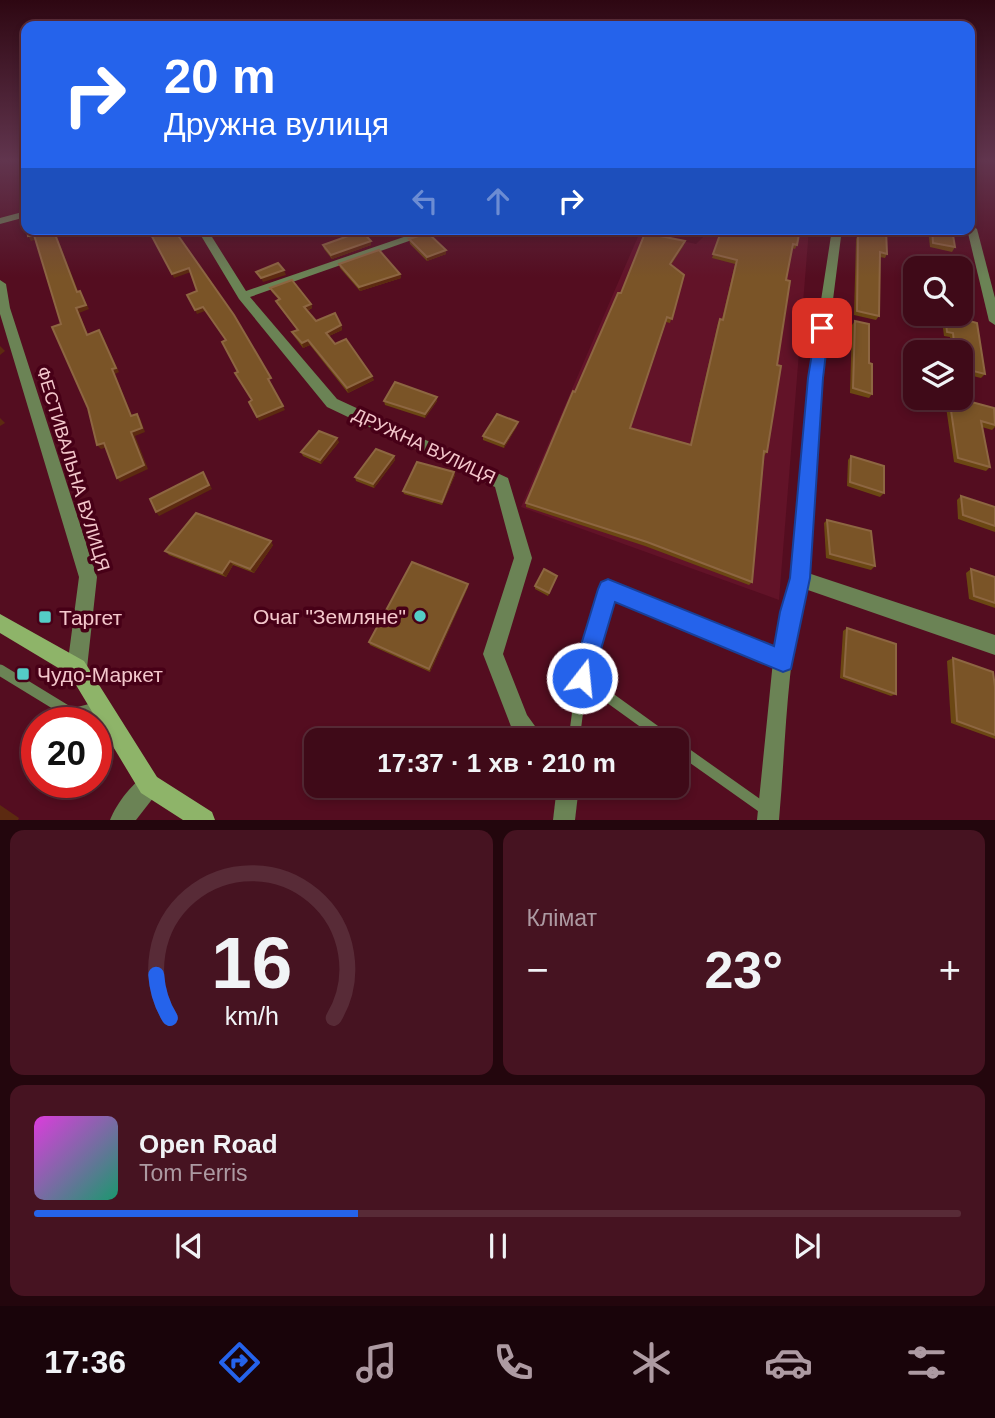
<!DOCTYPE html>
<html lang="uk">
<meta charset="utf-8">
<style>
:root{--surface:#3f0a18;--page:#461321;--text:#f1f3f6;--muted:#ad9aa2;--line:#582b37;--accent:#2563eb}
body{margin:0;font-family:Arial,sans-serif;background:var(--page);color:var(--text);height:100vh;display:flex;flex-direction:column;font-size:26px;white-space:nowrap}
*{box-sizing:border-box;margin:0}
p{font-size:23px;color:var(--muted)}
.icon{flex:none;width:38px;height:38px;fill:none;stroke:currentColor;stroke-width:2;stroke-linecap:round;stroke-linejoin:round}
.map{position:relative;height:820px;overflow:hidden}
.sheet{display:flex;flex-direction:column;gap:10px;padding:10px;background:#23060d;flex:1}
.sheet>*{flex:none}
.top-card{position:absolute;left:21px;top:21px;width:954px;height:214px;border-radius:14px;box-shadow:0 4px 10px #0003,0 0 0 2px var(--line);background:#2563eb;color:#fff;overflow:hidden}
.controls{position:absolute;left:903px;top:256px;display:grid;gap:14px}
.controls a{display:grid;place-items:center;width:70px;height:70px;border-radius:14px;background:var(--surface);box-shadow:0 4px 10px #0003,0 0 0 2px var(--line);font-size:35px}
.speed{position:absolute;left:21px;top:707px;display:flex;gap:14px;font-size:35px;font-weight:700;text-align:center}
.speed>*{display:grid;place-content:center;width:91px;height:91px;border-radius:50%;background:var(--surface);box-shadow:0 4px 10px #0003,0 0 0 2px var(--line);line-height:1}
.speed .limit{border:10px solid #d22;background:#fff;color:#111}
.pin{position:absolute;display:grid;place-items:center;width:60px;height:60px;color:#fff;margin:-30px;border-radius:14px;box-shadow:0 4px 10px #0006}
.me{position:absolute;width:77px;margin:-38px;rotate:16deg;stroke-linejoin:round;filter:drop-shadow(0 0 5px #0008)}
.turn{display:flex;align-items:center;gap:24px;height:147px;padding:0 28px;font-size:32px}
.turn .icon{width:91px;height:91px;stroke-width:2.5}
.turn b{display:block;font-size:49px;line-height:60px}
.lanes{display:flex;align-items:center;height:66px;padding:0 28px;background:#0003;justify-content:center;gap:35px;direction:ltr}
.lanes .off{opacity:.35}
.big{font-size:52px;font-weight:600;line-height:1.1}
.sheet .widget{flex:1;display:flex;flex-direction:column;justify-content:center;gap:10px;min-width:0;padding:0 24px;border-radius:14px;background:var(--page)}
.sheet .dial{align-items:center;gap:0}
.dial svg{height:182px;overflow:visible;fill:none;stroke:var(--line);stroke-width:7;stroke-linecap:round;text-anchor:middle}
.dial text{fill:var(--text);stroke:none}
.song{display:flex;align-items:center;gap:21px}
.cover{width:84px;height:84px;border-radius:10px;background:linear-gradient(135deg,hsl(300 70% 55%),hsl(160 70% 35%))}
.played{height:7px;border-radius:4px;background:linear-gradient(90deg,var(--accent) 35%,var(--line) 35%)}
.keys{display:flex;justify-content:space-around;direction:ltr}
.heat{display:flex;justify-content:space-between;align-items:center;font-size:38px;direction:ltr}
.sheet .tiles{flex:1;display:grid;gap:10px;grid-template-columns:1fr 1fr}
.widget:last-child{grid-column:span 2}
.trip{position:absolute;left:304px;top:728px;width:385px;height:70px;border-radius:14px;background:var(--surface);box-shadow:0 4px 10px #0003,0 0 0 2px var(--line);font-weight:600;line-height:70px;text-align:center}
.menu{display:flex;height:112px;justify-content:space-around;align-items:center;background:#19040a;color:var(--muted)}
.menu .icon{width:49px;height:49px}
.menu .current{color:var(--accent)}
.menu b{font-size:32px;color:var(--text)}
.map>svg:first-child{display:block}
.built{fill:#621328}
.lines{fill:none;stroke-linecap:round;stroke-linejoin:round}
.lane-far1{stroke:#6b8355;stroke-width:9}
.lane{stroke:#6b8355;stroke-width:11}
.street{fill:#6b8355;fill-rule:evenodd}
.secondary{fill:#8eb469;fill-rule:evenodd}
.wall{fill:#6b4713}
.shaded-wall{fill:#5c2a10}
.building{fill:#7a5427;stroke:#8d6641;stroke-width:2}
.route{fill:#2563eb;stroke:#184099;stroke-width:2}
.poi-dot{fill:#54cdc7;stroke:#470017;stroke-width:2.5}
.labels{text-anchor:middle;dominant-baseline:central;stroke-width:7;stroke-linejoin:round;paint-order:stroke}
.street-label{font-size:18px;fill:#f4c7cc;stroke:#470017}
.near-poi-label{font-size:21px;fill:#f4c7cc;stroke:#470017;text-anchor:start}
</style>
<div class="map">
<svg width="995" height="820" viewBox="0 0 995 820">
<rect width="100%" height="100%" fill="#540d20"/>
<!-- built -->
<polygon class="built" points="711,229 809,229 779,600 521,507 640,232 696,244"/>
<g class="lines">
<!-- lane-far1 -->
<polyline class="lane-far1" points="607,593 608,589 618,593"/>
<!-- lane -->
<g class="lane">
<polyline points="614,591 782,661"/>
<polyline points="0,670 72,714 99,707"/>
<polyline points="582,678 668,740"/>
<polyline points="574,740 582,678 607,591"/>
<polyline points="677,747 766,810"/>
</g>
<!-- street -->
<g class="street">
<polygon points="26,211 26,217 0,224 0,218"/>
<polygon points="972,226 977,229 995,298 995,325 989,321 967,229"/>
<polygon points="197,229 207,229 246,291 427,229 443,229 250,297 337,399 508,478 532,558 503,654 527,715 540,733 543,740 520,740 512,729 483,654 514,558 495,487 327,407 239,299"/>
<path d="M832 229H842L823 378 808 573 995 635V655L805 589C786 663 786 743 779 820H757L773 661 781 612 790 578 809 378Z"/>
<polygon points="0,280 6,284 10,308 97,577 87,668 84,675 77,678 70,675 67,668 79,577 0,314"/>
<path d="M149 774 157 777 160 785 157 793 136 820H110C116 804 134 780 149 774Z"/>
<polygon points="557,786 579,786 575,820 553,820"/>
</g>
<!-- secondary -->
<polygon class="secondary" points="0,614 84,661 157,777 212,812 215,820 183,820 141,793 70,675 0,633"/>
</g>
<!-- wall -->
<g class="wall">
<polygon points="722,229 797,245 795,249 792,248 786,280 767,452 764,456 752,582 749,585 645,546 526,507 526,503 575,392 621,293 684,245 671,265 684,275 670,323 666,322 630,428 690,444 718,323 720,319 722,319 735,264 712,258"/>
<polygon points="862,229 886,229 887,254 885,258 880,257 879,316 876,320 854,315 856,239 858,235 862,235"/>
<polygon points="928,229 952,229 955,247 952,252 930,247"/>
<polygon points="409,239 446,254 427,261 410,244"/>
<polygon points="371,241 371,245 332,259 324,249 323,245"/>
<polygon points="339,264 400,274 401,278 360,291 340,268"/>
<polygon points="270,288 311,304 312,308 307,311 316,321 341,325 342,330 329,336 335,344 374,380 348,393 310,345 303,348 294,336 292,332 297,330 278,305 276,301 279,300 272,292"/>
<polygon points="941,313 961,313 966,320 985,374 981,378 961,373 961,352 951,352 950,337 944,336"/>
<polygon points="855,321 869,363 872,394 869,398 850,393 852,325"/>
<polygon points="948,397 953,397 995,413 995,427 992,430 982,427 990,467 986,471 954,462 945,400"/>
<polygon points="384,401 437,401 425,418 385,405"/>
<polygon points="517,426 504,448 483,440 483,436"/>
<polygon points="339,442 321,464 303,456 301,452"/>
<polygon points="394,456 395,460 374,488 356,481 355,477"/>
<polygon points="851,456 884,493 880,497 847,486 848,460"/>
<polygon points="455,475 442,505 404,494 403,491"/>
<polygon points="961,496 995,507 995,532 958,519 957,500"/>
<polygon points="827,520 875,566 871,570 826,558 824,523"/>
<polygon points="273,545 254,573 233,565 226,577 169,555 165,551"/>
<polygon points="971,569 995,577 995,608 969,599 966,573"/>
<polygon points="556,579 548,596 535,589 535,586"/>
<polygon points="468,584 468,587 430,672 370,645 369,642"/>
<polygon points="847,628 896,694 891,696 840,678 843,631"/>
<polygon points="953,658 995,735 995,739 951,723 947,661"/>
</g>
<!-- shaded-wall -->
<g class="shaded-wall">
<polygon points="53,229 54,229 80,296 77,292"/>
<polygon points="235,229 255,229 229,237 227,232"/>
<polygon points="406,229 418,229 401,235 401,231"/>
<polygon points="34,235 37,239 31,241 28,236"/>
<polygon points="371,241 371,245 332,259 331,255"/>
<polygon points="685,241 684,245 668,269 670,264"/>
<polygon points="446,250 446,254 427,261 427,257"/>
<polygon points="189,268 191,272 174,278 172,274"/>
<polygon points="284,270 286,275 263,282 261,278"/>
<polygon points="400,274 401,278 360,291 359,287"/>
<polygon points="80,291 89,309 79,313 90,339 87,335 76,308"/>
<polygon points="311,304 312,308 306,311 304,307"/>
<polygon points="203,307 205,311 197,314 195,310"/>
<polygon points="341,325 342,330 327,337 326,333"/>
<polygon points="99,330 102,334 119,372 115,374 134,420 131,416 112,369"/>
<polygon points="308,340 310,345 303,348 302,343"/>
<polygon points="0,346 5,351 0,355"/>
<polygon points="372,376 374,380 348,393 347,388"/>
<polygon points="437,397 437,401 425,418 425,414"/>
<polygon points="283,406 285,410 259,421 257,417"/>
<polygon points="137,414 140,418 145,432 135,436 148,469 120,482 117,478"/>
<polygon points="0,418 5,423 0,426"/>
<polygon points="518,422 517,426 504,448 504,444"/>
<polygon points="337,438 339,442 321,464 320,460"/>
<polygon points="104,443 108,447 101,449 97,445"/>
<polygon points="394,456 395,460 374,488 373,484"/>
<polygon points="203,472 212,489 159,516 156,512"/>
<polygon points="454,472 455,475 442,505 442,502"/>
<polygon points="271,541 273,545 254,573 250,569"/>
<polygon points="230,561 233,565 226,577 222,573"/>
<polygon points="468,584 468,587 430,672 429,669"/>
<polygon points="0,805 19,818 18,820 0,820"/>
</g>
<!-- building -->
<g class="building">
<polygon points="27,229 53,229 77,292 80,291 86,305 76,308 87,335 99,330 116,368 112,369 131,416 137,414 142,428 131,432 144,465 117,478 104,443 97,445 88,408 52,327 61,324 34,235 28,236"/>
<polygon points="148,229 172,229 175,235 177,234 234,315 271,378 268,379 283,406 257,417 249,402 252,400 235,373 238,372 222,342 226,340 203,307 195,310 187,295 197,291 189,268 172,274"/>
<polygon points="722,229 800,229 797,245 793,244 786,280 790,281 777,365 781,366 767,452 764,451 752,582 647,542 526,503 573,391 575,392 618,293 621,293 645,233 685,241 670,264 684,275 672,319 667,317 630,428 691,445 720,319 723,320 737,260 713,254"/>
<polygon points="864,229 886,229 887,254 880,252 879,316 857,311 858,235 864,236"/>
<polygon points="932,229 952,229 955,247 933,243"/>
<polygon points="362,231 371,241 331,255 323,245"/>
<polygon points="428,233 446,250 427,257 409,239"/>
<polygon points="379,250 400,274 359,287 339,264"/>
<polygon points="278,263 284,270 261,278 256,272"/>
<polygon points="292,280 311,304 304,307 316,321 335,313 341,325 326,333 335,344 346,339 372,376 347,388 308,340 302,343 292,332 298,330 276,301 280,299 270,288"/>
<polygon points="961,291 965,292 966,320 977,323 985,374 961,368 961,352 955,352 953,333 947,332 945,313 961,313"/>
<polygon points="855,321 869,324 869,363 872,364 872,394 853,388"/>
<polygon points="395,382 437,397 425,414 384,401"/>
<polygon points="949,397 953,397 994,408 995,425 981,421 990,467 958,458"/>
<polygon points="497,414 518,422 504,444 483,436"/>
<polygon points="319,431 337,438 320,460 301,452"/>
<polygon points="376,449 394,456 373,484 355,477"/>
<polygon points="851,456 884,466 884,493 850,482"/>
<polygon points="417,462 454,472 442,502 403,491"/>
<polygon points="203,472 209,485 156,512 150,499"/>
<polygon points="961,496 995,507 995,526 963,515"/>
<polygon points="196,513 271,541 250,569 230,561 222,573 165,551"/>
<polygon points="827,520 871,531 875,566 830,554"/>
<polygon points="412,562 468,584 429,669 369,642"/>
<polygon points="544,569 557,576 549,593 535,586"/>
<polygon points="971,569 995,577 995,603 974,596"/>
<polygon points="847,628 896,644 896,694 844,676"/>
<polygon points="953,658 993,672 995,687 995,735 957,721"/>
</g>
<!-- sky -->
<linearGradient id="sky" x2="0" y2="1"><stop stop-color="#2e0712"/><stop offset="0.58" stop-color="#61354e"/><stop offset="1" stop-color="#61354e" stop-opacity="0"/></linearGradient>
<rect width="995" height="277" fill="url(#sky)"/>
<!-- route -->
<polygon class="route" points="822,324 829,328 823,378 810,578 791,669 783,672 615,602 590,686 582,690 574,686 571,678 598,589 601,582 608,579 774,646 780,612 790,578 808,378 816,328"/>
<!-- markers -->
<g class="poi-dot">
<circle cx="420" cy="616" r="7"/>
<rect x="38" y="610" width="14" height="14" rx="3.5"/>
<rect x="16" y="667" width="14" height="14" rx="3.5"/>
</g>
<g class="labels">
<!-- street labels -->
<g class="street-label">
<text transform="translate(424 446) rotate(25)">ДРУЖНА ВУЛИЦЯ</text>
<text transform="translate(73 469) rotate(73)">ФЕСТИВАЛЬНА ВУЛИЦЯ</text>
</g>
<!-- near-poi labels -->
<g class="near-poi-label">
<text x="406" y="616" text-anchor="end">Очаг "Земляне"</text>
<text x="59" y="617">Таргет</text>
<text x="37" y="674">Чудо-Маркет</text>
</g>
</g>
</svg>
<div class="controls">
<a><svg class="icon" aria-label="search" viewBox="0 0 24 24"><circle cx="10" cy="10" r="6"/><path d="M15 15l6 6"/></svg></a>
<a><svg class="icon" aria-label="layers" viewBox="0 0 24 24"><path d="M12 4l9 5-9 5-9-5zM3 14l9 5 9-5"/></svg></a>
</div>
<div class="speed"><div class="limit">20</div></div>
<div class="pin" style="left:822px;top:328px;background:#d93025"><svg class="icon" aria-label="arrive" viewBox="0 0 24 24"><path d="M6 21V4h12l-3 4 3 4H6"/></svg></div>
<svg class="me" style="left:582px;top:678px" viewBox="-20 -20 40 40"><circle r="17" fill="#2563eb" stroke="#fff" stroke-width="3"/><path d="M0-11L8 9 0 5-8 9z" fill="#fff"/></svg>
<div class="trip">17:37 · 1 хв · 210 m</div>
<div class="top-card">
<div class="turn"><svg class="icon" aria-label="right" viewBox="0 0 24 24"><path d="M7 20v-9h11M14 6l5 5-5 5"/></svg><div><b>20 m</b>Дружна вулиця</div></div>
<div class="lanes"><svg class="icon off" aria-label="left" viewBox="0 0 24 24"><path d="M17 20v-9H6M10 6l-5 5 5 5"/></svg><svg class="icon off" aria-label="ahead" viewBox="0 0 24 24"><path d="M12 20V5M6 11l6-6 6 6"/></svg><svg class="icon" aria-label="right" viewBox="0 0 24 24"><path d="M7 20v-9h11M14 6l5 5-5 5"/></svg></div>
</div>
</div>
<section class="sheet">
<div class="tiles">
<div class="widget dial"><svg viewBox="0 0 100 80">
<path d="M14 69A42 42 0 1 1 86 69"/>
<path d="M14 69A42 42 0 0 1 8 50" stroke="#2563eb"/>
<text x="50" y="56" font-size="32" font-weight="700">16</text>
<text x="50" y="72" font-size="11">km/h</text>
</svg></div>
<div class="widget"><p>Клімат</p>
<div class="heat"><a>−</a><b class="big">23°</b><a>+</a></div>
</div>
<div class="widget">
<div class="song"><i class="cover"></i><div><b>Open Road</b><p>Tom Ferris</p></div></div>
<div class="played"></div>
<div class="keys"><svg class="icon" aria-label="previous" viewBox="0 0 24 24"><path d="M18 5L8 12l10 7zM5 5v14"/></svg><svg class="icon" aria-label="pause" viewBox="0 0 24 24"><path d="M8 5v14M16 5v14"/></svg><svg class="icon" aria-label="next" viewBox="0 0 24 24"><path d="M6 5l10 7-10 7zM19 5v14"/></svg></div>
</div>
</div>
</section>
<nav class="menu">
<b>17:36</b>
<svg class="icon current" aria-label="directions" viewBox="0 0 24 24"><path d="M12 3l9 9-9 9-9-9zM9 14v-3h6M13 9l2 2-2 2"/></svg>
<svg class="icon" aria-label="music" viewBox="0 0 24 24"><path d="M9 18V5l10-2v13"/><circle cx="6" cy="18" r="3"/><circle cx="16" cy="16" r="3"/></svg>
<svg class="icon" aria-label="phone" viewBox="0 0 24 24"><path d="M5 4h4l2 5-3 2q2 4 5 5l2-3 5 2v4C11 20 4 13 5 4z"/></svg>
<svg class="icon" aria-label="climate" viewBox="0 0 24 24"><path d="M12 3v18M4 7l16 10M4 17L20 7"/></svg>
<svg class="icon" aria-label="car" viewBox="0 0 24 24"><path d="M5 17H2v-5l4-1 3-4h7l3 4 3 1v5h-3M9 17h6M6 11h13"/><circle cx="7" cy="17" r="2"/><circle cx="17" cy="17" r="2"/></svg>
<svg class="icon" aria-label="filters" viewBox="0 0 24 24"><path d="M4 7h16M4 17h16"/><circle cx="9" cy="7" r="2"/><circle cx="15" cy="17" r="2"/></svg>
</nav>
